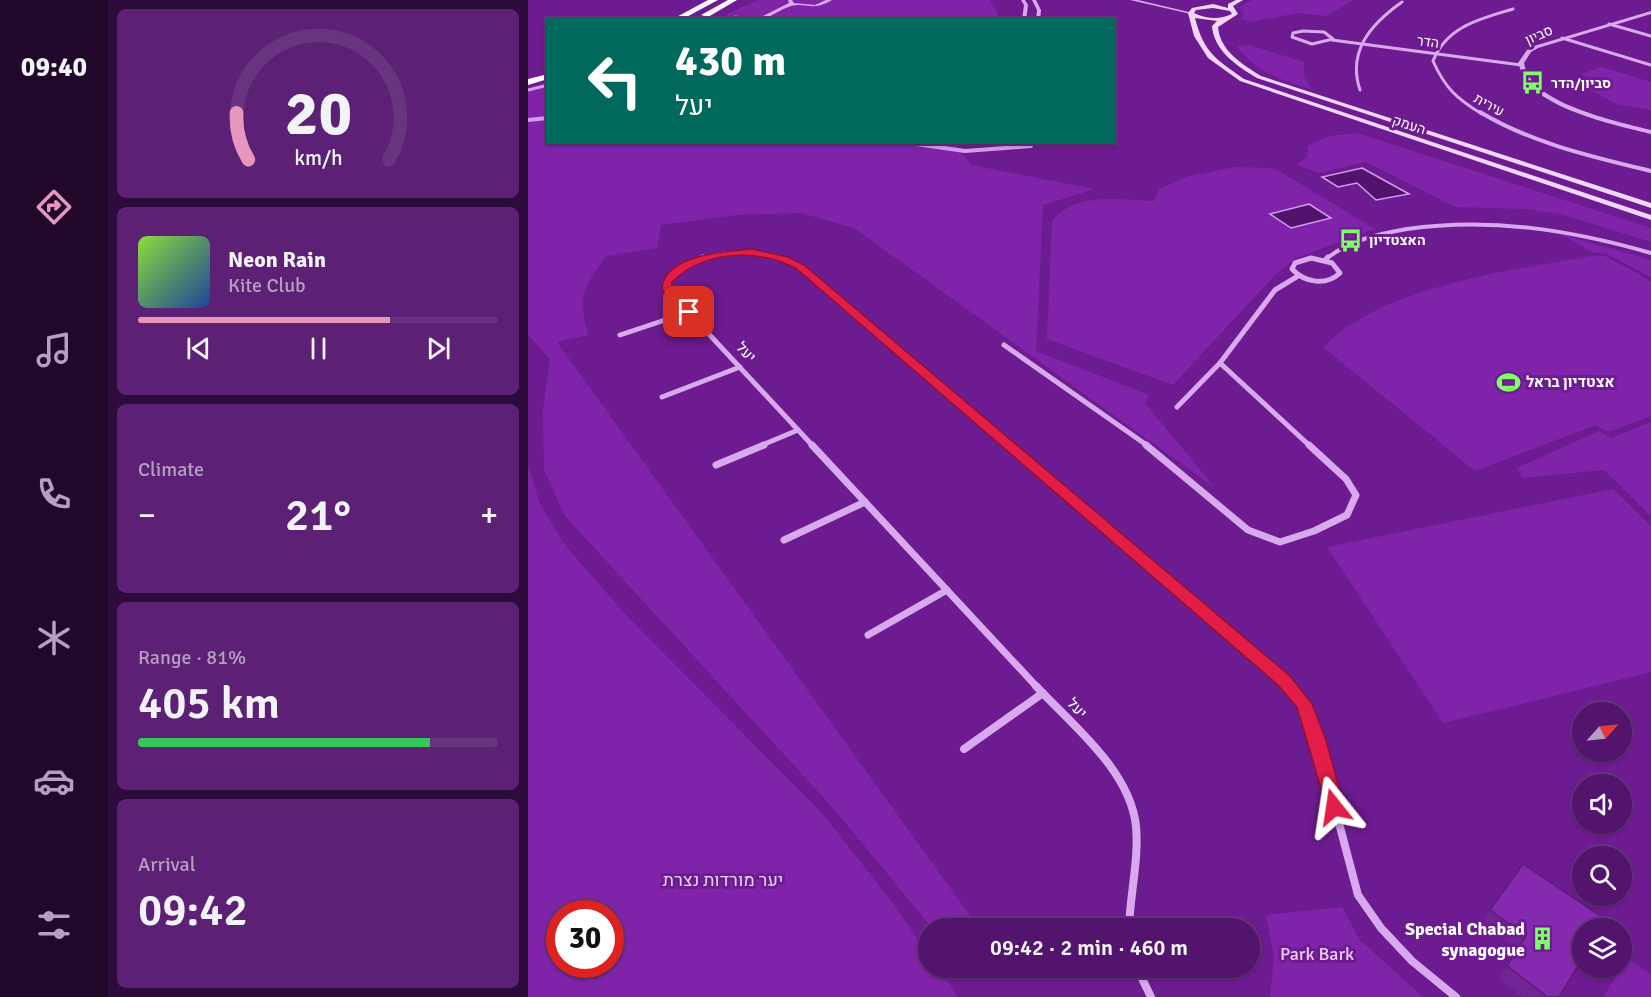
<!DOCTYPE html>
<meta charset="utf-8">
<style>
:root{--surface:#52146c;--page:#5c2174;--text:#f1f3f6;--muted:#b59ec2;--line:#68337f;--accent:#e797bd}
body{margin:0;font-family:Signika,Heebo,sans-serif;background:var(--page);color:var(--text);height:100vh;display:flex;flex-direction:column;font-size:22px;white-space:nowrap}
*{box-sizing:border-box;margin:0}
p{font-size:20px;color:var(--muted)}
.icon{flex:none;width:33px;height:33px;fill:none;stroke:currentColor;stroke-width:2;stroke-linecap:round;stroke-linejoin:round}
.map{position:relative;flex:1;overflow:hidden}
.side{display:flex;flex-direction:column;gap:9px;padding:9px;background:#2d0b3b;width:420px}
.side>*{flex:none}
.guide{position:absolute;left:18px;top:18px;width:570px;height:126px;border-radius:0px;box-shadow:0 2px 4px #0004,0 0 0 2px var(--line);background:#00695c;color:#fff;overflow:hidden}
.needle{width:39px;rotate:63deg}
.fabs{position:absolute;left:1044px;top:702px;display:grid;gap:12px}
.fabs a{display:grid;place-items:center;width:60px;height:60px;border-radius:50%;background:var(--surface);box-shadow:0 2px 4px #0004,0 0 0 2px var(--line);font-size:30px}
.speed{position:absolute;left:18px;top:900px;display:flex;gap:12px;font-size:30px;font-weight:700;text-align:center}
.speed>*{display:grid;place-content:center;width:78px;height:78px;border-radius:50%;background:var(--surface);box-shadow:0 2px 4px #0004,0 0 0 2px var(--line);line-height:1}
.speed .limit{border:9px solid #d22;background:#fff;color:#111}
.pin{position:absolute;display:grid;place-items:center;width:51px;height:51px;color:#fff;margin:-26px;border-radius:12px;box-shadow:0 3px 9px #0006}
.me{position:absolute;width:66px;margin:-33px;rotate:345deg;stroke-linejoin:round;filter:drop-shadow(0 0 4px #0008)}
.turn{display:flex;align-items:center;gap:21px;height:126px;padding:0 30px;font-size:27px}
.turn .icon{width:78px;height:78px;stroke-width:2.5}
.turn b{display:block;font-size:42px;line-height:51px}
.big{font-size:45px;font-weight:600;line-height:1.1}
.side .card{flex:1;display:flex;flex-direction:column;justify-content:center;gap:9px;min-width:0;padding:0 21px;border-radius:9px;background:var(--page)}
.side .dial{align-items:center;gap:0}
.dial svg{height:156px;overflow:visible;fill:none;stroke:var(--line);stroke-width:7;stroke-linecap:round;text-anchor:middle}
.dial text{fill:var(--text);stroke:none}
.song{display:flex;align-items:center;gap:18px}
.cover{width:72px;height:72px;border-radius:9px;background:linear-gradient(135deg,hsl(90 70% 55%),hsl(220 70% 35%))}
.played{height:6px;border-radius:3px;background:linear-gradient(90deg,var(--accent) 70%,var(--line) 70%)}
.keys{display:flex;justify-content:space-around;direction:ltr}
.heat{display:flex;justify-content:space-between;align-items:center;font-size:33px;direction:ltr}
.charge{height:9px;border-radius:4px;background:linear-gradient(90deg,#34c759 81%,var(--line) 0)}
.trip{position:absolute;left:390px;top:918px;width:342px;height:60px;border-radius:30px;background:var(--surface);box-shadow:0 2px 4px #0004,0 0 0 2px var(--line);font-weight:600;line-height:60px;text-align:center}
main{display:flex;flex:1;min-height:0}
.tab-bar{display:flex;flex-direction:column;width:108px;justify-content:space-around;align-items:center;background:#21082b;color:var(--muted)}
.tab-bar .icon{width:42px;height:42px}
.tab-bar .active{color:var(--accent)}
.tab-bar b{font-size:27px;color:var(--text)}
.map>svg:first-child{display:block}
.green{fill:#7f24a9;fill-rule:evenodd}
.water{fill:#53126e;stroke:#d59cf0;stroke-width:1.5}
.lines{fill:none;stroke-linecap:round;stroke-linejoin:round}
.stream-far1{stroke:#d59cf0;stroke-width:3}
.stream{stroke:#d59cf0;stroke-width:4}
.minor-far4{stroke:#d9a9ee;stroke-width:3}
.minor-far3{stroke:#d9a9ee;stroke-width:4}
.minor-far2{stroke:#d9a9ee;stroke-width:5}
.minor-far1{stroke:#d9a9ee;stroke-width:7}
.minor{stroke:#d9a9ee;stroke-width:8}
.tertiary{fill:#d9a9ee;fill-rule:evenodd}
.secondary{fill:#f0d7fa;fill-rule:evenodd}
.trunk{fill:#fdf8ff;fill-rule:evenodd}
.wall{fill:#722496}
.building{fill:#852aae;stroke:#5d1d7a;stroke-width:1.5}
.route{fill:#e11d48;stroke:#92132f;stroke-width:1.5}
.labels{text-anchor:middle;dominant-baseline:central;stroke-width:6;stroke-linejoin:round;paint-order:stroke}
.far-street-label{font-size:14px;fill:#fff;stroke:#6d1b90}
.far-poi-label{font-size:14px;font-weight:bold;fill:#fff;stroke:#6d1b90;text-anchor:start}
.street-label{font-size:15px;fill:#fff;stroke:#6d1b90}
.poi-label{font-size:15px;font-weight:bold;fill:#fff;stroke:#6d1b90;text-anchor:start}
.near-park-label{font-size:18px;fill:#edcffa;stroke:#6d1b90}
.near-poi-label{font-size:18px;font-weight:bold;fill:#fff;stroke:#6d1b90;text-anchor:end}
</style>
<main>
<nav class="tab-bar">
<b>09:40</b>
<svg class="icon active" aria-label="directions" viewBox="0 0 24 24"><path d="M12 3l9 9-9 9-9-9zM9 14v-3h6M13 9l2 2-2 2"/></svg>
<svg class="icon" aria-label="music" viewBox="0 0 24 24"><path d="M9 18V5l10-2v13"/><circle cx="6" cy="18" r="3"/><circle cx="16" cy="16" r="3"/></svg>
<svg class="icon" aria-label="phone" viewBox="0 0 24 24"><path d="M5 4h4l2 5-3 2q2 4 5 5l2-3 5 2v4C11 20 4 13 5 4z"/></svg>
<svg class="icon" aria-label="climate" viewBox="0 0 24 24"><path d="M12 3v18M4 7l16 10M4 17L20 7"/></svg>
<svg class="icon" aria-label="car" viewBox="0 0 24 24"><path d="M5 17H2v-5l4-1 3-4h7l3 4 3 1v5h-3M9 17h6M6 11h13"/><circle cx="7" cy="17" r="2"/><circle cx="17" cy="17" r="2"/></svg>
<svg class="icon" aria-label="filters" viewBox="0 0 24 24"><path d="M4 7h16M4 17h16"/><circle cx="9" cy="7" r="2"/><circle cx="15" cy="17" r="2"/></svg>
</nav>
<section class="side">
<div class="card dial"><svg viewBox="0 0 100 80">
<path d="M14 69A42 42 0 1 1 86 69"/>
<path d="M14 69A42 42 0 0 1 8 45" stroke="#e797bd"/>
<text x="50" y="56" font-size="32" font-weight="700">20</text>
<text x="50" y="72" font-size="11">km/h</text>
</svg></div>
<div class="card">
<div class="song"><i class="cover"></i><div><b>Neon Rain</b><p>Kite Club</p></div></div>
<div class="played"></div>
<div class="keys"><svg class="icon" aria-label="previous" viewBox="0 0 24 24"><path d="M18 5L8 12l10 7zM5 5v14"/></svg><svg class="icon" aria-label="pause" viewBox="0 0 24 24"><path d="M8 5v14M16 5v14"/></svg><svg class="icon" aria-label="next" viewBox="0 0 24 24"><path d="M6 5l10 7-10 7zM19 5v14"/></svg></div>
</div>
<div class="card"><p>Climate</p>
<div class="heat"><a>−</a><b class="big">21°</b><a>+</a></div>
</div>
<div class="card"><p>Range · 81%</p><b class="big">405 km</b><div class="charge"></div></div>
<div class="card"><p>Arrival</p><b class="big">09:42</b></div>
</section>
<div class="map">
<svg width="1123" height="997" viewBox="0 0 1123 997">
<rect width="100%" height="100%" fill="#6d1b90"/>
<!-- green -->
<g class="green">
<polygon points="230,0 461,0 470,14 470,20 187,20"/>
<polygon points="724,0 825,0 799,16 771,13 721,22 714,19 716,15 711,7"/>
<path d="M721 45 776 62V77L785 90C755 81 727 72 709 46Z"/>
<polygon points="1074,67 1123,82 1123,110 1088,104 1051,83 1060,78 1053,74"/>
<path d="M19 83 20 142 427 143 443 165 567 189 515 205 508 351 621 395 617 403 687 488 326 228 273 213 209 215 133 225 129 248 78 256C56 289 49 294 60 335L29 342 451 928H404L306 809 37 516 16 470 15 409 22 360 0 334V89Z"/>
<polygon points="829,133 1123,228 1123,242 1036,215 1000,209 927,207 838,162 791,173 769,165 779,156 780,146 801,136"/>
<path d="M707 167 746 168 847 229 768 258 748 274 645 385 519 339 524 221C549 191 591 200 626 201L631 189 657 177Z"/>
<polygon points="1032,234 1123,260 1123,277 1077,253 1066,253"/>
<path d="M1065 256H1077L1123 281V416L1080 432 1068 425 947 471 795 347C855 286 983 270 1065 256Z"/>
<polygon points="1123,422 1123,516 1076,470 994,478 989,468 1071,431 1083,438"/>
<path d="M0 466 12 504 37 545 98 615 293 812 364 902 400 954V968H410L430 997H0ZM32 914H82V964H32Z"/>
<polygon points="1085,489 1123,526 1123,672 915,723 799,547"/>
<polygon points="814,907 831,939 895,997 742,997 746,957 738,915"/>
<polygon points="1097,957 1123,974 1123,997 1075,997 1094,968"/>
</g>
<!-- water -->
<g class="water">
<polygon points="834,168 881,194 848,200 829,183 810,187 794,177"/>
<polygon points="781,204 803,218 763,228 742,214"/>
</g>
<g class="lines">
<!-- stream-far1 -->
<g class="stream-far1">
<polyline points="201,20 208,17"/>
<polyline points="0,90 20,85"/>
</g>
<!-- stream -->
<g class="stream">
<polyline points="0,120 20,118"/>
<polyline points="374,142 437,151 503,146"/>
</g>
<!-- minor-far4 -->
<g class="minor-far4">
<polyline points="1081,24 1123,36"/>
<polygon points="775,31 796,32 805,39 784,44 764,37 765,33"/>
<polyline points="1034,38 1123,65"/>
<polyline points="804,40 993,65"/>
<path d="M832 90C819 51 843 24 874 2"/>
<path d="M954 114C929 99 917 88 905 61 919 26 952 19 985 9"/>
</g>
<!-- minor-far3 -->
<g class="minor-far3">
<path d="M952 112C1003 143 1065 157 1123 171"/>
<path d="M171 259C198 250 225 251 253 259"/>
<polyline points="780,259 787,259"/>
<path d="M798 259C822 240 850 234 879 229 962 217 1043 230 1123 253"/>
</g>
<!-- minor-far2 -->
<g class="minor-far2">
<polyline points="175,257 151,269 139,282 139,289 285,446"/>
<polyline points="248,257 272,267 481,446"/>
<path d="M783 258 804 263 812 273C798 286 777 283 764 269L767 263Z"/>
<polyline points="797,260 800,257"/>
<polyline points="92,335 161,312"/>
<polyline points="476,345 620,446"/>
<polyline points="692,363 782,446"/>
<polyline points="134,397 212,367"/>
<polyline points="649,407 692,363 747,290 770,276"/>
<polyline points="232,446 270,430"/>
</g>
<!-- minor-far1 -->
<g class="minor-far1">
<polyline points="284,445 509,687"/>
<polyline points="480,445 761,687"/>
<polyline points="618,445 720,530 752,542 786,531 819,515 828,495 818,479 781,445"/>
<polyline points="188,465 236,445"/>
<polyline points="256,540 337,502"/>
<polyline points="340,635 419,590"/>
</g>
<!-- minor -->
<g class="minor">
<path d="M508 686C544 725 602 770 608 826 611 860 602 894 601 928"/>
<polyline points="760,686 776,704 789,740 830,895 853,928 884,961 928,997"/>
<polyline points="436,749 515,693"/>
<polyline points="609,968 623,997"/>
</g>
<!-- tertiary -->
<g class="tertiary">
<path d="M260 0H264L266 3 287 5 298 0H304C284 12 279 2 263 6 250 10 240 20 227 20L261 3Z"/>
<polygon points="493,0 497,0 500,5 498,20 494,20 496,5"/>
<polygon points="504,0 508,0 513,10 512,20 508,20 509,10"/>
<polygon points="602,0 610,0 665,13 663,14"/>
<path d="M1123 11V14L1010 48 1003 52 996 63C997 67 998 73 1001 76 1018 106 1091 122 1123 130V134C1089 126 1012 109 995 76 993 72 992 67 990 63L999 50 1006 46Z"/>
</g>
<!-- secondary -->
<path class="secondary" d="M708 0H715L705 6 710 14 690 27C692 51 714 64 733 76L1123 203V208L729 78C709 66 686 51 684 26L689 21 667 18C676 53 688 59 716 79L1123 215V220L712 81 680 58 666 36 660 13 664 8 685 4 700 8V4ZM685 8 702 11 704 14C691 20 679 19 666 13L668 10Z"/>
<!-- trunk -->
<g class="trunk">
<polygon points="180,0 190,0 153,20 143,20"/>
<polygon points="200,0 209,0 180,17 173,15"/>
<polygon points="20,74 20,79 0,85 0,79"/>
</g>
</g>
<!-- wall -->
<polygon class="wall" points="995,864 1031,997 994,997 971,979 989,949 955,924 962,910"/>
<!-- building -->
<polygon class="building" points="995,864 1078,920 1073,928 1054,928 1054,959 1031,997 1020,997 979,966 998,936 962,910"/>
<!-- route -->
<path class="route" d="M224 249 260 257 276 265 762 676 784 704 798 740 816 807 813 812 806 815 800 812 769 707 750 685 269 269C230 248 176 250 144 282V288L166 312 161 316 134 289C135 255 199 251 224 249Z"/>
<!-- icons -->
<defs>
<symbol id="bus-bare" viewBox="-9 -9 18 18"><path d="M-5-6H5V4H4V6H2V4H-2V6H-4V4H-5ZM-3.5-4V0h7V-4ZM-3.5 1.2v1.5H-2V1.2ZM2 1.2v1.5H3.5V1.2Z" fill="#7eff67" stroke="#6d1b90" stroke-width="2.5" paint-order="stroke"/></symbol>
<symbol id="stadium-bare" viewBox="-9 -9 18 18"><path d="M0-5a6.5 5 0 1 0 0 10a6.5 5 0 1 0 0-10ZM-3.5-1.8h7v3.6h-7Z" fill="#7eff67" stroke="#6d1b90" stroke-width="2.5" paint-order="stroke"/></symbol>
<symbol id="building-bare" viewBox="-9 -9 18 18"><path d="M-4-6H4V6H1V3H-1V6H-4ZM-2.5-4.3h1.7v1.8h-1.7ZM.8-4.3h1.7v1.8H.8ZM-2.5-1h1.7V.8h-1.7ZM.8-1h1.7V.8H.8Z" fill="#7eff67" stroke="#6d1b90" stroke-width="2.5" paint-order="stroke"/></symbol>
</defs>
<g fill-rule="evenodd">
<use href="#bus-bare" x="988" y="66" width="33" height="33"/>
<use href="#bus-bare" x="806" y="224" width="33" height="33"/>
<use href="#stadium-bare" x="964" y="366" width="33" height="33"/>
<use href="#building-bare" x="998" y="922" width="33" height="33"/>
</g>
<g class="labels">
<!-- far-street labels -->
<g class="far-street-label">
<text transform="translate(1011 35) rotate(-24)">סביון</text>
<text transform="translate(900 42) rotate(8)">הדר</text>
<text transform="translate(961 105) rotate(29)">עירית</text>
<text transform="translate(881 125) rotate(18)">העמק</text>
</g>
<!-- far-poi labels -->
<g class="far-poi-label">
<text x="1023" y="83">סביון/הדר</text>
<text x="841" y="240">האצטדיון</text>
</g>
<!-- street labels -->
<g class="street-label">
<text transform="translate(218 352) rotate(47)">יעל</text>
<text transform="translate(549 708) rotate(47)">יעל</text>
</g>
<!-- poi labels -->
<g class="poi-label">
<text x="998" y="382">אצטדיון בראל</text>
</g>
<!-- near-park labels -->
<g class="near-park-label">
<text x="195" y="880">יער מורדות נצרת</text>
<text x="789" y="954">Park Bark</text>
</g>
<!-- near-poi labels -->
<g class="near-poi-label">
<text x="997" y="929">Special Chabad<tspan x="997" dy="21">synagogue</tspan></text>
</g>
</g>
</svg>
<div class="fabs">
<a><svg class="needle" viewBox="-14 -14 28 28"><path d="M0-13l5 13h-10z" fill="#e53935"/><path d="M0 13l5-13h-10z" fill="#b59ec2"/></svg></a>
<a><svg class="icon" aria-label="sound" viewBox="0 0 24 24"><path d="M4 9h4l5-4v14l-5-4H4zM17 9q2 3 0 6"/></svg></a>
<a><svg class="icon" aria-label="search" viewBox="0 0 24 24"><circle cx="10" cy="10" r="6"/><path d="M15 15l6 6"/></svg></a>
<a><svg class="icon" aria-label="layers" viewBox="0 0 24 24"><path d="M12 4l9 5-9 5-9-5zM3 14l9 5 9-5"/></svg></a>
</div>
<div class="speed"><div class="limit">30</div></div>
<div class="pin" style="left:161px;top:312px;background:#d93025"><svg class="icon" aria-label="arrive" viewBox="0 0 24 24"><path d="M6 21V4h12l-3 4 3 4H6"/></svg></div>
<svg class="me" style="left:806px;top:807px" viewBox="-20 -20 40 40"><path d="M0-17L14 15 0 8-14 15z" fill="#e11d48" stroke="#fff" stroke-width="4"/></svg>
<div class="trip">09:42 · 2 min · 460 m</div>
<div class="guide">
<div class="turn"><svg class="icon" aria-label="left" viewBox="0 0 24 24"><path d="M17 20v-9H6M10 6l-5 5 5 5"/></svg><div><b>430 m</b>יעל</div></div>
</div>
</div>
</main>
